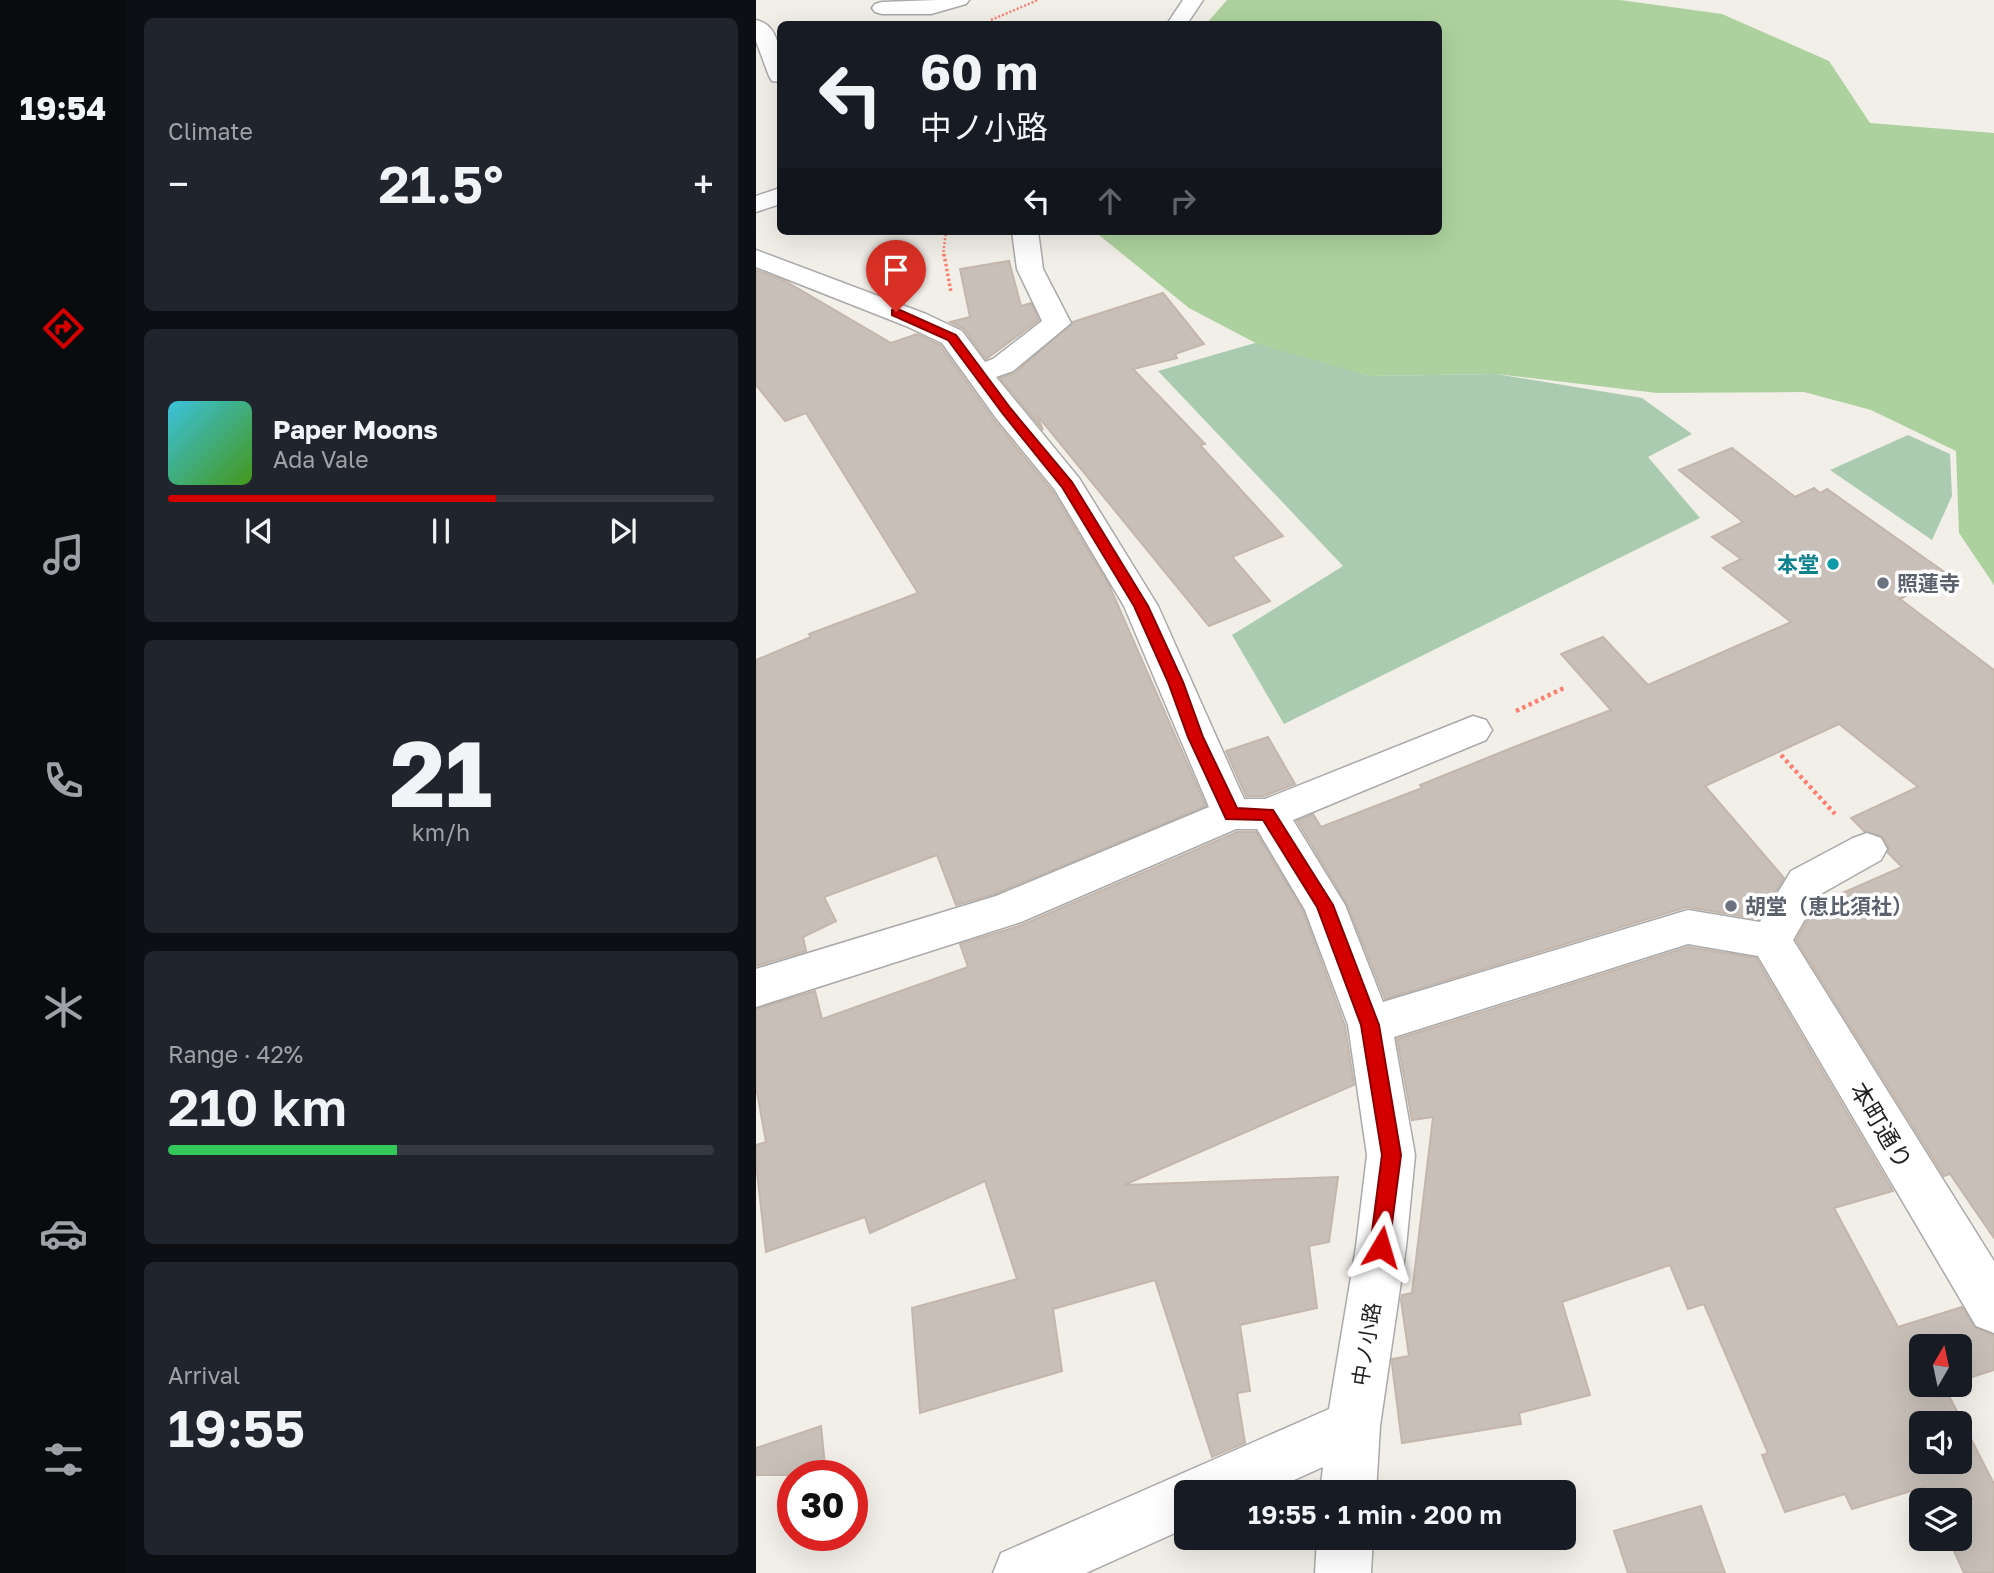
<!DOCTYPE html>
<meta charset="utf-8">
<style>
:root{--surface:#171b24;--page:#20242c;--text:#f1f3f6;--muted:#9ea1a6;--line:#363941;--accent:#d40000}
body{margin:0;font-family:"Golos Text","Noto Sans JP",sans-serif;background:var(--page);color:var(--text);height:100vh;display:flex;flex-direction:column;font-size:26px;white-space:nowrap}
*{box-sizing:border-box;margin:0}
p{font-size:23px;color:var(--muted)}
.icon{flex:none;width:38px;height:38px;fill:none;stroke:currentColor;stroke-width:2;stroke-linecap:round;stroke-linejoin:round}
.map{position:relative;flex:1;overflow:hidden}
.side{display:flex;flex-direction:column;gap:18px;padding:18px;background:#0d0f14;width:630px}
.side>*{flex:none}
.top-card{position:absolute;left:21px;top:21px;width:665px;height:214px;border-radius:10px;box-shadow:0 7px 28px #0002;background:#171b24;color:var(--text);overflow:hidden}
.needle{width:46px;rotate:9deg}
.fabs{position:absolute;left:1153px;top:1334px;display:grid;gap:14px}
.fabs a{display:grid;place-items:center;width:63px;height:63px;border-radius:10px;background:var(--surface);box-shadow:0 7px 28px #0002;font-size:35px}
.speed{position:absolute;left:21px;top:1460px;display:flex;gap:14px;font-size:35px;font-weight:700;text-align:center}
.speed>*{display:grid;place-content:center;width:91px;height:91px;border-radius:50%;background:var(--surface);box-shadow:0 7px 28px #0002;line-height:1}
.speed .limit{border:10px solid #d22;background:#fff;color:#111}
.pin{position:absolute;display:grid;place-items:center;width:60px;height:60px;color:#fff;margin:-72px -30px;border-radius:50% 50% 50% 0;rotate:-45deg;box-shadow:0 0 7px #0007}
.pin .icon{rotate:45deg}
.me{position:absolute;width:77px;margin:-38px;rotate:7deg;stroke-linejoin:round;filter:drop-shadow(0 0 5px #0008)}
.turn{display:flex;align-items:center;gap:24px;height:147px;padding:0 28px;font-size:32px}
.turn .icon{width:91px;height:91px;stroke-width:2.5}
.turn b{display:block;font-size:49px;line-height:60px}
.lanes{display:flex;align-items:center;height:66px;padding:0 28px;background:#0003;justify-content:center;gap:35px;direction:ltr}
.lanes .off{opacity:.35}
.big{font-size:52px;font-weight:600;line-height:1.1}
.side .tile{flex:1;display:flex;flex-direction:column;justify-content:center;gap:10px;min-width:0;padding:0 24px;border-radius:10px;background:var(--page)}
.side .dial{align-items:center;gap:0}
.dial b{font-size:91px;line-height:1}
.song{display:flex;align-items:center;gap:21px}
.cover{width:84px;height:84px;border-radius:10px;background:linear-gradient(135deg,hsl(190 70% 55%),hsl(100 70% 35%))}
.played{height:7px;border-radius:4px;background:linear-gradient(90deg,var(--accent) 60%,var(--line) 60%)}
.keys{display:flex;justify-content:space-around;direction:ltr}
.heat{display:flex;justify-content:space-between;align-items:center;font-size:38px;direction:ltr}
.charge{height:10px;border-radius:5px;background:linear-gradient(90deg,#34c759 42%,var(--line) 0)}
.trip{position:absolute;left:418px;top:1480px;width:402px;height:70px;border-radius:10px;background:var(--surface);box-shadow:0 7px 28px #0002;font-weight:600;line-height:70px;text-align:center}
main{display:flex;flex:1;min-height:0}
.dock{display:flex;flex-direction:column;width:126px;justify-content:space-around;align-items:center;background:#090b0e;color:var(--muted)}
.dock .icon{width:49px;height:49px}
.dock .active{color:var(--accent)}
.dock b{font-size:32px;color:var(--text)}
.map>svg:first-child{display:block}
.forest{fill:#add19e}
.cemetery{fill:#aacbaf}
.building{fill:#c7bfb8;stroke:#c4b6ab;stroke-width:2;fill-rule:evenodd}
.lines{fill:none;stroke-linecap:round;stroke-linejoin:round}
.street-casing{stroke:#a9a9a9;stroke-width:3}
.path-far2{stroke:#fa8072;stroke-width:2.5;stroke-dasharray:2 2;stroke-linecap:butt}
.path-far1{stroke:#fa8072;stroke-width:3.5;stroke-dasharray:2.5 2.5;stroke-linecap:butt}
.path{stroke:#fa8072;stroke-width:4.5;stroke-dasharray:3.5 3.5;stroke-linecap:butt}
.street{fill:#fff;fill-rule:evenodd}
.route{fill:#d40000;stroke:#8a0000;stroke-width:2}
.culture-dot{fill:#0f9aa8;stroke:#fff;stroke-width:2.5}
.worship-dot{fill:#6b7280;stroke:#fff;stroke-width:2.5}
.labels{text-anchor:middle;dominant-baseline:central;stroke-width:7;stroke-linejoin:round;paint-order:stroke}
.culture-label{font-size:21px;font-weight:bold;fill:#0d838f;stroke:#fff;text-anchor:end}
.worship-label{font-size:21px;font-weight:bold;fill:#5b616d;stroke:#fff;text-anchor:start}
.street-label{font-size:21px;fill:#222;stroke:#fff}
.near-street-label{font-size:24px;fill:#222;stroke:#fff}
</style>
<main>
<nav class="dock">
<b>19:54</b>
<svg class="icon active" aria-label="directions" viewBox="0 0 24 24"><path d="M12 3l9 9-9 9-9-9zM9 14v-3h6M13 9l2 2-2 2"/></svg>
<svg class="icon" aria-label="music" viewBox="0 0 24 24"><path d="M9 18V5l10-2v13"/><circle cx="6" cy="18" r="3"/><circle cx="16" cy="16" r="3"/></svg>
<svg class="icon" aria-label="phone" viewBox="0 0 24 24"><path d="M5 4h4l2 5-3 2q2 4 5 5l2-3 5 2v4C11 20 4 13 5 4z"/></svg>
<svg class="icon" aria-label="climate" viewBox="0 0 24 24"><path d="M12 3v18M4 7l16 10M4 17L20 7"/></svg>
<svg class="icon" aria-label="car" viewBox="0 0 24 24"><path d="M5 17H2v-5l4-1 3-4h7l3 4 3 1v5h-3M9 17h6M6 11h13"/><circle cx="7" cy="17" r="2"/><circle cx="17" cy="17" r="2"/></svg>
<svg class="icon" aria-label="filters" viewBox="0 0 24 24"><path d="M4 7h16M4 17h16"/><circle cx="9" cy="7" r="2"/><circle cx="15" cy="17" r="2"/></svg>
</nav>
<section class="side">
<div class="tile"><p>Climate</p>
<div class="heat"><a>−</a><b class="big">21.5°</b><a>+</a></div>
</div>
<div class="tile">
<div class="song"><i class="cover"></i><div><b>Paper Moons</b><p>Ada Vale</p></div></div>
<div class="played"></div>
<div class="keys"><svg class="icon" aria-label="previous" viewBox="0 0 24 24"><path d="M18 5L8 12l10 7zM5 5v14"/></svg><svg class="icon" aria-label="pause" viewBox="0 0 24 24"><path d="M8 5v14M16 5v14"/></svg><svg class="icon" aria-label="next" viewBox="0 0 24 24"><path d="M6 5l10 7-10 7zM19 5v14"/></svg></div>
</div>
<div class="tile dial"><b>21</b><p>km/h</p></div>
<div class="tile"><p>Range · 42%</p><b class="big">210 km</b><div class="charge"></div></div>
<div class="tile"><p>Arrival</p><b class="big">19:55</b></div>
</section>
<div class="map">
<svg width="1238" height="1573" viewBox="0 0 1238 1573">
<rect width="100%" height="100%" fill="#f2efe9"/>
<!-- forest -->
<polygon class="forest" points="471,0 864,0 966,14 1073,61 1114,123 1238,133 1238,585 1203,533 1200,451 1115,410 1048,392 901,393 740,374 613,376 511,349 433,308 338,231 682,231 682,24 450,24"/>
<!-- cemetery -->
<g class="cemetery">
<polygon points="499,343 613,376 740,374 886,398 936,434 892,457 944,518 528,724 476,635 587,566 402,371"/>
<polygon points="1152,435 1194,454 1196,496 1176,540 1074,470"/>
</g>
<!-- building -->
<g class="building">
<polygon points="253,261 265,306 275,303 283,320 230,359 208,329 194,322 214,317 204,269"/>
<polygon points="0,270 29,281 135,343 161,334 184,345 238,420 297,492 353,585 450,806 239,894 200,905 181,855 68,897 80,921 47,937 50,951 0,966 0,660 55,637 53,634 162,593 50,413 29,421 0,385"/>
<polygon points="407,293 448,344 419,354 421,358 377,369 449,444 444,445 527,536 476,557 514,601 453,626 281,415 287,430 244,378 259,373 317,322"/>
<polygon points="976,448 1039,497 1058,488 1064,493 1071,489 1191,574 1144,599 1238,670 1238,1238 1194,1174 1188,1176 1040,940 1061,904 1146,867 1132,853 1133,848 1127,837 1108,831 1095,818 1162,787 1083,724 949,786 1028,878 1003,919 931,907 629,999 591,904 541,821 557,814 565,827 666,788 664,785 758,747 855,710 805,654 847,637 892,685 1035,622 967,568 985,559 956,537 987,522 923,470"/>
<polygon points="512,737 539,784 508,796 490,796 470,751"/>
<polygon points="481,832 500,832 547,911 589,1026 598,1085 368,1185 582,1177 573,1242 553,1246 561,1308 484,1325 494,1391 481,1393 489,1443 456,1457 399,1280 297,1309 306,1371 164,1413 156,1308 261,1279 229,1181 114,1233 109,1217 10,1252 0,1163 0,1145 10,1142 0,1087 0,1009 59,991 66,1019 212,967 204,944 266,925"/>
<path d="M932 947 1000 958 1137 1191 1078 1208 1142 1327 1206 1307 1218 1327 1238 1335V1370L1204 1381V1346H1166V1384H1193L1188 1386 1238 1484V1573H1208L1192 1538H1204V1500H1174L1168 1487 1096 1509 1089 1494 1029 1512 1006 1455 1012 1453 948 1304 932 1309 914 1265 806 1302 834 1395 763 1413 765 1424 646 1443 636 1364V1359L653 1356 645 1300 646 1295 656 1293 677 1117 656 1120 641 1039ZM1166 1423H1204V1461H1166Z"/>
<polygon points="65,1426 70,1475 0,1475 0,1448"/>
<polygon points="945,1506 969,1573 872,1573 858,1531"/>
</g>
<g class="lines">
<defs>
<g id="street">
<polygon points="181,0 213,0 210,4 175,14 126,14 119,12 116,8 119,4 126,2"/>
<polygon points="427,0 447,0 431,24 411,24"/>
<path d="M0 20C27 26 24 61 24 82L16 81 13 76 0 41Z"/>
<polygon points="24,188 24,204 0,212 0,196"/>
<polygon points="256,231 282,231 287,269 315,323 257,371 240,377 323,478 402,606 488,799 509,799 717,716 730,720 736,730 730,740 537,820 589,905 627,1002 932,910 1004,922 1035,871 1097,838 1111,833 1125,838 1131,849 1125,860 1063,895 1037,940 1238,1261 1238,1333 1220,1326 1002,956 932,944 638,1037 659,1155 650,1247 624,1426 620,1493 564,1493 567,1467 509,1493 430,1493 430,1528 330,1573 237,1573 245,1553 573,1409 600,1247 611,1155 592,1025 549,910 501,829 480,829 265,922 0,1007 0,969 240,896 453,807 368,606 299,490 240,418 186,343 150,326 0,267 0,250 170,314 206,331 229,362 237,359 286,321 261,269"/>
<polygon points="561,1538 617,1538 615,1573 559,1573"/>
</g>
</defs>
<!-- street casing -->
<use href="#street" class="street-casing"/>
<!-- path-far2 -->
<g class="path-far2">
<polyline points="235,20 282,0"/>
<polyline points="187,256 190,231"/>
</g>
<!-- path-far1 -->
<polyline class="path-far1" points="188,254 195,292"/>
<!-- path -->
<g class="path">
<polyline points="760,711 810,687"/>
<polyline points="1025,755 1079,814"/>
</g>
<!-- street -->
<use href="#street" class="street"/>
</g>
<!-- route -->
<polygon class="route" points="136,310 144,310 200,335 255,409 316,482 392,606 427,682 447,737 481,808 517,810 577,905 623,1025 645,1155 632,1254 625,1257 617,1254 614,1247 626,1155 605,1025 561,907 507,820 470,819 432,737 412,682 378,606 306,487 247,414 192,340 136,315"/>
<!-- markers -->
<circle class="culture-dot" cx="1077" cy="564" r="7"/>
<g class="worship-dot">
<circle cx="1127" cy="583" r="7"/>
<circle cx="975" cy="906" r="7"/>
</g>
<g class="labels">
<!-- culture labels -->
<g class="culture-label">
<text x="1063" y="564">本堂</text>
</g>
<!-- worship labels -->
<g class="worship-label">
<text x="1141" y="583">照蓮寺</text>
<text x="989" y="906">胡堂（恵比須社）</text>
</g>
<!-- street labels -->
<g class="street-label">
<text transform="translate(610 1344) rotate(-81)">中ノ小路</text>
</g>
<!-- near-street labels -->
<g class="near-street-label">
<text transform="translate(1126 1125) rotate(59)">本町通り</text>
</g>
</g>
</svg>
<div class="fabs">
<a><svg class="needle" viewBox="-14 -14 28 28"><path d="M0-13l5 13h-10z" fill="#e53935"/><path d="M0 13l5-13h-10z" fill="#9ea1a6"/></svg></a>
<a><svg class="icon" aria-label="sound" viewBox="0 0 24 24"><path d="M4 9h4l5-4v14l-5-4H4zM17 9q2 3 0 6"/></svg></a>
<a><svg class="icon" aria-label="layers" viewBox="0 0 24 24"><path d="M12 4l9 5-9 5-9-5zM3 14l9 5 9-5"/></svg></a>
</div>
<div class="speed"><div class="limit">30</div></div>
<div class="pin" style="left:140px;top:312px;background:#d93025"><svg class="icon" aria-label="arrive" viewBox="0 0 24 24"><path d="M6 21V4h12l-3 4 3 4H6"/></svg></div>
<svg class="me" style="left:625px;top:1247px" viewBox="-20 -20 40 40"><path d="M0-17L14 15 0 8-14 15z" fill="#d40000" stroke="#fff" stroke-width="4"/></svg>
<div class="trip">19:55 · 1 min · 200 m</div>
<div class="top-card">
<div class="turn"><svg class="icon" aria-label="left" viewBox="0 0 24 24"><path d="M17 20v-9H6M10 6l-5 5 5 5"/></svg><div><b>60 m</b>中ノ小路</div></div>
<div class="lanes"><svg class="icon" aria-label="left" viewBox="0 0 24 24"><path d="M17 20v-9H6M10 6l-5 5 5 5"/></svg><svg class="icon off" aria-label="ahead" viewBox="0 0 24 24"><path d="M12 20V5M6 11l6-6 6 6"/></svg><svg class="icon off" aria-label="right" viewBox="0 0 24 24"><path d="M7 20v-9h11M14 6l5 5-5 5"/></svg></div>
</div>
</div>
</main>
